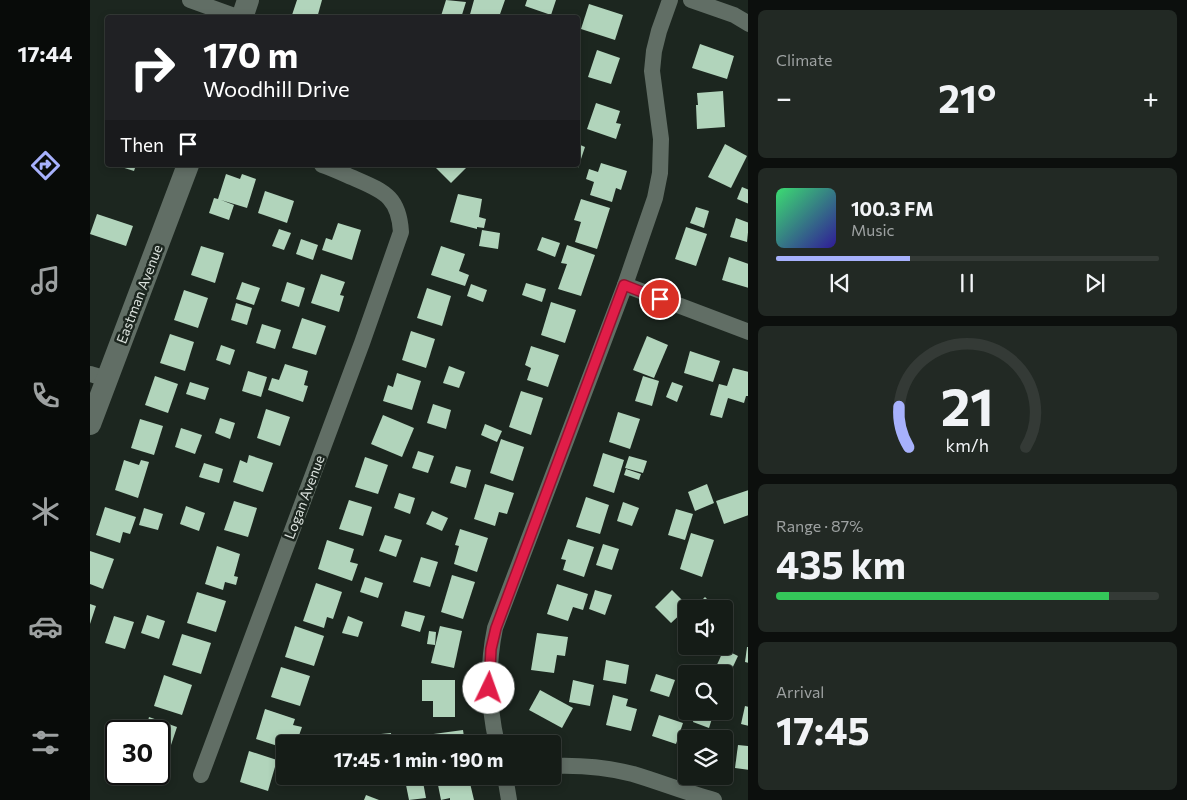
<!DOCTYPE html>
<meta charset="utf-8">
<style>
:root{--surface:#151c17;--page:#222924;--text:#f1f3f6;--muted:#9da1a1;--line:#343a36;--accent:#a7b1fc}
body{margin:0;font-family:Commissioner,sans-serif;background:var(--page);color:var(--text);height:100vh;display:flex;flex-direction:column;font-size:19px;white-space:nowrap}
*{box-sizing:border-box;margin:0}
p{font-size:16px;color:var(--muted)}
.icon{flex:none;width:28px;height:28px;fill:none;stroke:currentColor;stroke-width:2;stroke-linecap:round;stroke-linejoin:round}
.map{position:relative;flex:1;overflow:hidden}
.details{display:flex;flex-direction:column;gap:10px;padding:10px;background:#0c0f0d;width:439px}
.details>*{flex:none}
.banner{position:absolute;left:15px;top:15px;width:475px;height:152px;border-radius:5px;box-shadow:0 2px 8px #0003,0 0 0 1px var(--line);background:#202124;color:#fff;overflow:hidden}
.tools{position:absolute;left:588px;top:600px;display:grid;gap:10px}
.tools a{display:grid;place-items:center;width:55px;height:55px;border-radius:5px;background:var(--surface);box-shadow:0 2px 8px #0003,0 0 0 1px var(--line);font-size:25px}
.speed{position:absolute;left:15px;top:720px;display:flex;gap:10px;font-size:25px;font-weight:700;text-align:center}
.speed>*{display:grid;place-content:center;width:65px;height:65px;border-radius:50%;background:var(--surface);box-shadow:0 2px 8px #0003,0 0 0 1px var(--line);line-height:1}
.speed .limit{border:2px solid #111;border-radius:8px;background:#fff;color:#111}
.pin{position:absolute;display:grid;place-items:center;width:42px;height:42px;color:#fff;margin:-21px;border:2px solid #fff;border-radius:50%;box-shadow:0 1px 5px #0007}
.me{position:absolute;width:55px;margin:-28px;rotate:3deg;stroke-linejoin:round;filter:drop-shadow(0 0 4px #0008)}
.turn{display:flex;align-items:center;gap:18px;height:105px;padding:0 15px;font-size:22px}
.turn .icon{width:65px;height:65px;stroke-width:2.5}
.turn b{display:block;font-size:35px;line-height:42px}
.then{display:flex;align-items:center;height:48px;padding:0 15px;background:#0003;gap:10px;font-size:19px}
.big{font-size:38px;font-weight:700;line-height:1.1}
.details .card{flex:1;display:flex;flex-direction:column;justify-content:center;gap:8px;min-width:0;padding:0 18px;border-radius:8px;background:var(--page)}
.details .dial{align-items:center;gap:0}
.dial svg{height:130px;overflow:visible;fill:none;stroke:var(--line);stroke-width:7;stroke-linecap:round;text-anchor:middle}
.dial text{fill:var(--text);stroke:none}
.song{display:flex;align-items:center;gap:15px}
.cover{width:60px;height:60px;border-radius:8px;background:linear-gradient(135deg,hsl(140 70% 55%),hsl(250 70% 35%))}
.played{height:5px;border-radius:2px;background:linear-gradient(90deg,var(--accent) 35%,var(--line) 35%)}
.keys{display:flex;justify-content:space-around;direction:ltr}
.heat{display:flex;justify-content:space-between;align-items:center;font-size:28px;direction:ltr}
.charge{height:8px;border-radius:4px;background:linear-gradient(90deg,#34c759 87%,var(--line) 0)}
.trip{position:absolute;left:186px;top:735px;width:285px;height:50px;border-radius:5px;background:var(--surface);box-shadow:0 2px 8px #0003,0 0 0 1px var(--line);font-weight:700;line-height:50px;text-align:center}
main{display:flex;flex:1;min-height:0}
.menu{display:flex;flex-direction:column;width:90px;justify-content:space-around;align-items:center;background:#080b09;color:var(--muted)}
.menu .icon{width:35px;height:35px}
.menu .current{color:var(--accent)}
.menu b{font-size:22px;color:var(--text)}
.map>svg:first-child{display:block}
.building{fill:#b1d4bb}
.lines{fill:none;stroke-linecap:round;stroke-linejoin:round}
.street{stroke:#616e65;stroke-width:16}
.secondary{stroke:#616e65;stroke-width:22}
.route-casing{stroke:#92132f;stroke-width:12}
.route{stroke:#e11d48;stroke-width:9}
.labels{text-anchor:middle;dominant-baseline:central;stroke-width:5;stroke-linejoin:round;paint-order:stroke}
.street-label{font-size:14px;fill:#dbe2dd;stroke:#1c261f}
</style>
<main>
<nav class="menu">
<b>17:44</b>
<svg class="icon current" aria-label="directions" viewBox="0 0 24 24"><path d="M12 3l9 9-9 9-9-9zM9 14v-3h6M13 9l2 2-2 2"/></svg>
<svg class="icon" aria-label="music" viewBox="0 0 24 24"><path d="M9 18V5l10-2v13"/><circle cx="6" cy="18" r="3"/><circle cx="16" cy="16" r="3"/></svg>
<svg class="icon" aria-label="phone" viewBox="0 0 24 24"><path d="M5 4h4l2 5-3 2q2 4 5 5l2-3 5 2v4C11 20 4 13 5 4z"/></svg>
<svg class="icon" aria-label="climate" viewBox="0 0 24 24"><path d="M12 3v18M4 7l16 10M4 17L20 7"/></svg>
<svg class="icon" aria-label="car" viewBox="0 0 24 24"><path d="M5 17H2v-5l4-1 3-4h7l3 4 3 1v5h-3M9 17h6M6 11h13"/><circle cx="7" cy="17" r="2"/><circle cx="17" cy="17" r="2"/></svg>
<svg class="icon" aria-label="filters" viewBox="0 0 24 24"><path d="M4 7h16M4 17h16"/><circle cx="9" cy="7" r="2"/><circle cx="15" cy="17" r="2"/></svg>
</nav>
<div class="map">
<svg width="659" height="800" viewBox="0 0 659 800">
<rect width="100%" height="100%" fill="#1c261f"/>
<!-- building -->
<g class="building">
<polygon points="207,0 232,0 227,18 201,18"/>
<polygon points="356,0 376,2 371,18 357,18 351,16"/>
<polygon points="384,0 415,0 409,17 401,14 400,18 379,18"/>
<polygon points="437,0 466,0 461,15 435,6"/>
<polygon points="499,4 533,15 525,40 491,29"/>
<polygon points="610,44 644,56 637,79 602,68"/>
<polygon points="507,50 530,58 521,84 498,77"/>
<polygon points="633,91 635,127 607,129 606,105 608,105 607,93"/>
<polygon points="506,103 530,111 526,123 531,124 526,139 497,129"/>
<polygon points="488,144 495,147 488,168"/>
<polygon points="635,144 657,156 641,188 618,177"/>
<polygon points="511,163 537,171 531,190 526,188 522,202 500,195 504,182 496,179 499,169 508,172"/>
<polygon points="25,165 46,165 44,171"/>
<polygon points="343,165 377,165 378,166 361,183"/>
<polygon points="136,174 150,179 152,174 166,179 157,208 131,200 144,205 139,220 119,213 124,198 128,199"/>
<polygon points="652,187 659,190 659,204 647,199"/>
<polygon points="175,191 204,201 197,223 168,213"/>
<polygon points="368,194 392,199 389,217 396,219 394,228 387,227 387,229 360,222"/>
<polygon points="491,199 520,208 507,249 485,242 491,222 484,220"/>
<polygon points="606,207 619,211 614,228 600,223"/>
<polygon points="7,214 43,226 36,246 0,234"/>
<polygon points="646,218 659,223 657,242 640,237"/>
<polygon points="248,223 271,230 262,260 232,250 236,238 242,240"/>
<polygon points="596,227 617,234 606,266 585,259"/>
<polygon points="189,229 201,233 194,250 182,246"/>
<polygon points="392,230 410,233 408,249 389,246"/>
<polygon points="452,237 470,243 465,257 447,250"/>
<polygon points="211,239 228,245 223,260 206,254"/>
<polygon points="477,245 505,255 491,296 468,289 477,264 471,263"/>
<polygon points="111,246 134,253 125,283 101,275"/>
<polygon points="351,246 375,254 369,271 379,275 375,286 341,275"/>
<polygon points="639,257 659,264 659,288 632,280"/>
<polygon points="231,274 255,282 250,295 254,296 249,312 221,303"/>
<polygon points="152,282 170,288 164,305 146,299"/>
<polygon points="197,282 215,288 209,307 191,301"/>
<polygon points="436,283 456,289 452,302 432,295"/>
<polygon points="381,284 397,290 393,302 377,296"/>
<polygon points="337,288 361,296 352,326 327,318"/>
<polygon points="94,290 118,298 108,328 84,320"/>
<polygon points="461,302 486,310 475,343 451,335"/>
<polygon points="146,303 162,308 157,325 141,320"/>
<polygon points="212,318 236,326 226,355 202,348"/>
<polygon points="172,324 191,330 185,349 166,343"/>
<polygon points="321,331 345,339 336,368 312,360"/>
<polygon points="80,334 104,342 95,371 70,363"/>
<polygon points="557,336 578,345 564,378 543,370"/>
<polygon points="131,345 145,350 140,365 126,360"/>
<polygon points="441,346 469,355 458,387 437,380 441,368 435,365"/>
<polygon points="600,351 630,361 623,382 594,373"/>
<polygon points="195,364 218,371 214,385 218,386 213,402 178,390 182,378 189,380"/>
<polygon points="359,366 375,372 369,388 353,383"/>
<polygon points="643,368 659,372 659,396 656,396 654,403 638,398 632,418 620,415 629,384 637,386"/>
<polygon points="158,371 177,377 171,397 152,391"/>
<polygon points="307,373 331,381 322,410 293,401 298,385 303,387"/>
<polygon points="65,376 88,384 78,413 55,405"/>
<polygon points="553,376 569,381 562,406 545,401"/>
<polygon points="100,382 119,388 115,400 96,394"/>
<polygon points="582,382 593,386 587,402 576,397"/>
<polygon points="431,391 453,398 441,435 419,427"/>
<polygon points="343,404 361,410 356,429 337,423"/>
<polygon points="176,409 200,417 190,446 167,438"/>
<polygon points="528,412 550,419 540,449 519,442"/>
<polygon points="293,415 324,428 312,457 281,444"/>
<polygon points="130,418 145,423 140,439 125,433"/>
<polygon points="50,419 73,426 64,455 41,448"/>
<polygon points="395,424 412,431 407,442 391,435"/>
<polygon points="91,428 112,435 105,454 85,447"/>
<polygon points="411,439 434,447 423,481 400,473"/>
<polygon points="328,451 344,456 338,473 322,468"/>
<polygon points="513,453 534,460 524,493 503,486"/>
<polygon points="159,455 183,463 173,492 143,482 150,460 157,463"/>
<polygon points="539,456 557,461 553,473 535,468"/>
<polygon points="275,457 298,465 288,494 265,487"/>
<polygon points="34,460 49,465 51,460 59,462 48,498 25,490"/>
<polygon points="114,463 133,469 129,483 109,477"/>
<polygon points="366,466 381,470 376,488 360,483"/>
<polygon points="536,469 551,474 549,480 534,475"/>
<polygon points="395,484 424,493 417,514 409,512 405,526 384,519"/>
<polygon points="617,484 624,503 605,511 598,492"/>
<polygon points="659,490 659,515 634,524 626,501"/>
<polygon points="309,493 325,498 320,514 304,508"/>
<polygon points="496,497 519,505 510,534 486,527"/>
<polygon points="259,500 282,507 273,536 249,529"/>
<polygon points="144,501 167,508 158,537 134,530"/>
<polygon points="533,502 549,508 542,526 527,521"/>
<polygon points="96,506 115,513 109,531 90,524"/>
<polygon points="15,507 46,517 40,534 33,532 30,543 6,535"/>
<polygon points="54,508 73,514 68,530 49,525"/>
<polygon points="586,509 603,514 595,540 578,535"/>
<polygon points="342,511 358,518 352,531 336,524"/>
<polygon points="370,529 398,538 387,572 364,564 369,546 365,545"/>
<polygon points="601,533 624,540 612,577 590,569"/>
<polygon points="295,535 312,540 306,557 289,551"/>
<polygon points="478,539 504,547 494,577 473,570 476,560 471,559"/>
<polygon points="237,540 264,549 260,562 268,564 262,581 228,569"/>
<polygon points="513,544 529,549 522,570 506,565"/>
<polygon points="127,546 150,554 144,576 148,577 146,585 135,582 133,590 115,584"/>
<polygon points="0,551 24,559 13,589 0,584"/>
<polygon points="331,557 348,562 340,587 323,582"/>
<polygon points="362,575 385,582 373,619 351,612"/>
<polygon points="275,577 293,583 288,598 270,592"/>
<polygon points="226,583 252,592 243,619 237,617 234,628 213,621"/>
<polygon points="467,584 498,594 493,610 483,607 478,621 457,614"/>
<polygon points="505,590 522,595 515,615 499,609"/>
<polygon points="582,590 601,609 596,609 581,623 565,607"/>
<polygon points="107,592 136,601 126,632 97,623"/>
<polygon points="615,597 627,609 603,609"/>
<polygon points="0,604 6,606 0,624"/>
<polygon points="315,611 335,616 330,632 311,626"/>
<polygon points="57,615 75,621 69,639 51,633"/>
<polygon points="24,616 44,622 35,649 15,643"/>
<polygon points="258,616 273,622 268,637 252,633"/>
<polygon points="634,616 642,625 634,633"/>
<polygon points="205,626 234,636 224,666 195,657"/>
<polygon points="350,626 372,631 364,668 341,663"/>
<polygon points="339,631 346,632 345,645 337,644"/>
<polygon points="447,633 478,637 475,656 467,655 464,673 441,670"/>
<polygon points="92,634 121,643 111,674 82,665"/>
<polygon points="657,647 659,647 659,663 655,662"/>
<polygon points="634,649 648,656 640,673 626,667"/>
<polygon points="516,660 539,665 536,684 513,680"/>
<polygon points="191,667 220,676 210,706 181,697"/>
<polygon points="566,674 585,680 579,697 560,691"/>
<polygon points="74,675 102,685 92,715 64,706"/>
<polygon points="332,680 365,680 365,717 343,717 343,701 332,701"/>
<polygon points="483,680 504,685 500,706 479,702"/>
<polygon points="450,690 483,708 472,728 439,710"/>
<polygon points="523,695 538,699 536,706 547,709 541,731 516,725"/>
<polygon points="655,706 659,707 659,726 651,724"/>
<polygon points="175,709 205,719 203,725 212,727 207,741 198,738 194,748 166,739"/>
<polygon points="606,711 624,712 619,728 603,722"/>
<polygon points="569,715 593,723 586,744 562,736"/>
<polygon points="59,717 87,727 77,757 69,755 69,731 55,731 56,725 54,731 45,731 50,719 58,721"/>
<polygon points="373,730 375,744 337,744 336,735"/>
<polygon points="301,733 302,744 272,744 271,736"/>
<polygon points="613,733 628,738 628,739 611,739"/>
<polygon points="648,745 659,746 659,770 645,768"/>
<polygon points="159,751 187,760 178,791 150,782"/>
<polygon points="22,753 26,754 26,774 66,774 63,785 17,773"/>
<polygon points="379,779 384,800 360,800 360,798 351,800 348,785"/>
<polygon points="333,782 336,798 319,800 316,785"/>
<polygon points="276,795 289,800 274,800"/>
</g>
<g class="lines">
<!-- street -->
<g class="street">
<polyline points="100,0 150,18"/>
<polyline points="601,0 644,15 659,24"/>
<polyline points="535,285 659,332"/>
<polyline points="0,374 17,379"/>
<path d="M407 744C398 705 397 667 405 628L535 285 565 198 570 173 571 139 562 71 564 51 569 31 580 0"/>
<path d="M462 766C490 765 516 767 543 774 570 782 597 793 624 800"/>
<path d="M111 775 272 343 311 232C309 199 296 192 268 180 256 175 244 169 232 165"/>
<polyline points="415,776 419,800"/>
</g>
<!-- secondary -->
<g class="secondary">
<polyline points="152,18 158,0"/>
<polyline points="0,424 98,165"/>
</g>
</g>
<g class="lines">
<defs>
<polyline id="route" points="399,688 401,649 406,628 534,285 570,299"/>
</defs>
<!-- route casing -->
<use href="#route" class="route-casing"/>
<!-- route -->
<use href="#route" class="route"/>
</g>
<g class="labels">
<!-- street labels -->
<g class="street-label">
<text transform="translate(49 294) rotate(-69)">Eastman Avenue</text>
<text transform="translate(214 497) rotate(-69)">Logan Avenue</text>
</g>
</g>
</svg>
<div class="tools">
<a><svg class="icon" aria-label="sound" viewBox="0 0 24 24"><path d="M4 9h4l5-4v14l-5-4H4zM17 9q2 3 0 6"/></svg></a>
<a><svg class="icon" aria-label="search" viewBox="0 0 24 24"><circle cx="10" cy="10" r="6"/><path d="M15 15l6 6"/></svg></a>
<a><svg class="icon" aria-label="layers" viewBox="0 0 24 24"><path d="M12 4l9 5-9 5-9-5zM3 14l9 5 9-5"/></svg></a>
</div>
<div class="speed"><div class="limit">30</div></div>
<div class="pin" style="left:570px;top:299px;background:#d93025"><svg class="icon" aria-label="arrive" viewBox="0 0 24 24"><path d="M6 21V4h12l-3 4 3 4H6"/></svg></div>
<svg class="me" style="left:399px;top:688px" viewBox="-20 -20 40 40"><circle r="19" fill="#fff"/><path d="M0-13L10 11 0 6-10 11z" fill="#e11d48"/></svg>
<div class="trip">17:45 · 1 min · 190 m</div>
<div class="banner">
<div class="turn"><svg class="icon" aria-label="right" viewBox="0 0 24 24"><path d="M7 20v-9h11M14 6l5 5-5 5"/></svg><div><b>170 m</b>Woodhill Drive</div></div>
<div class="then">Then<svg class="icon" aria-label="arrive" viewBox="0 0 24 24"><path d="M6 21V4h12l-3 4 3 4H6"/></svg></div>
</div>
</div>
<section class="details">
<div class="card"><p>Climate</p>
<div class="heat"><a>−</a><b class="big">21°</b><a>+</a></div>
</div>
<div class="card">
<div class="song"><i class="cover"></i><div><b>100.3 FM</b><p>Music</p></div></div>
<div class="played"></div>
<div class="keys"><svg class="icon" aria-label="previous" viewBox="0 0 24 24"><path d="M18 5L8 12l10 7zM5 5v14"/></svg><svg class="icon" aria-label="pause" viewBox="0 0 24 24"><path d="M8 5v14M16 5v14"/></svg><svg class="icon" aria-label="next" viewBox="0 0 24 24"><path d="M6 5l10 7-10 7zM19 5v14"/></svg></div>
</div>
<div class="card dial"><svg viewBox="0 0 100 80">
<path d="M14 69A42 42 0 1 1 86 69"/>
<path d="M14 69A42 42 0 0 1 8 44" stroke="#a7b1fc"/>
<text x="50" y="56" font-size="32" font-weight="700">21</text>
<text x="50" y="72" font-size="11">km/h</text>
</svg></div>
<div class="card"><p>Range · 87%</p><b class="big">435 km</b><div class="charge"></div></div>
<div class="card"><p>Arrival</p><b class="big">17:45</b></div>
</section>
</main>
